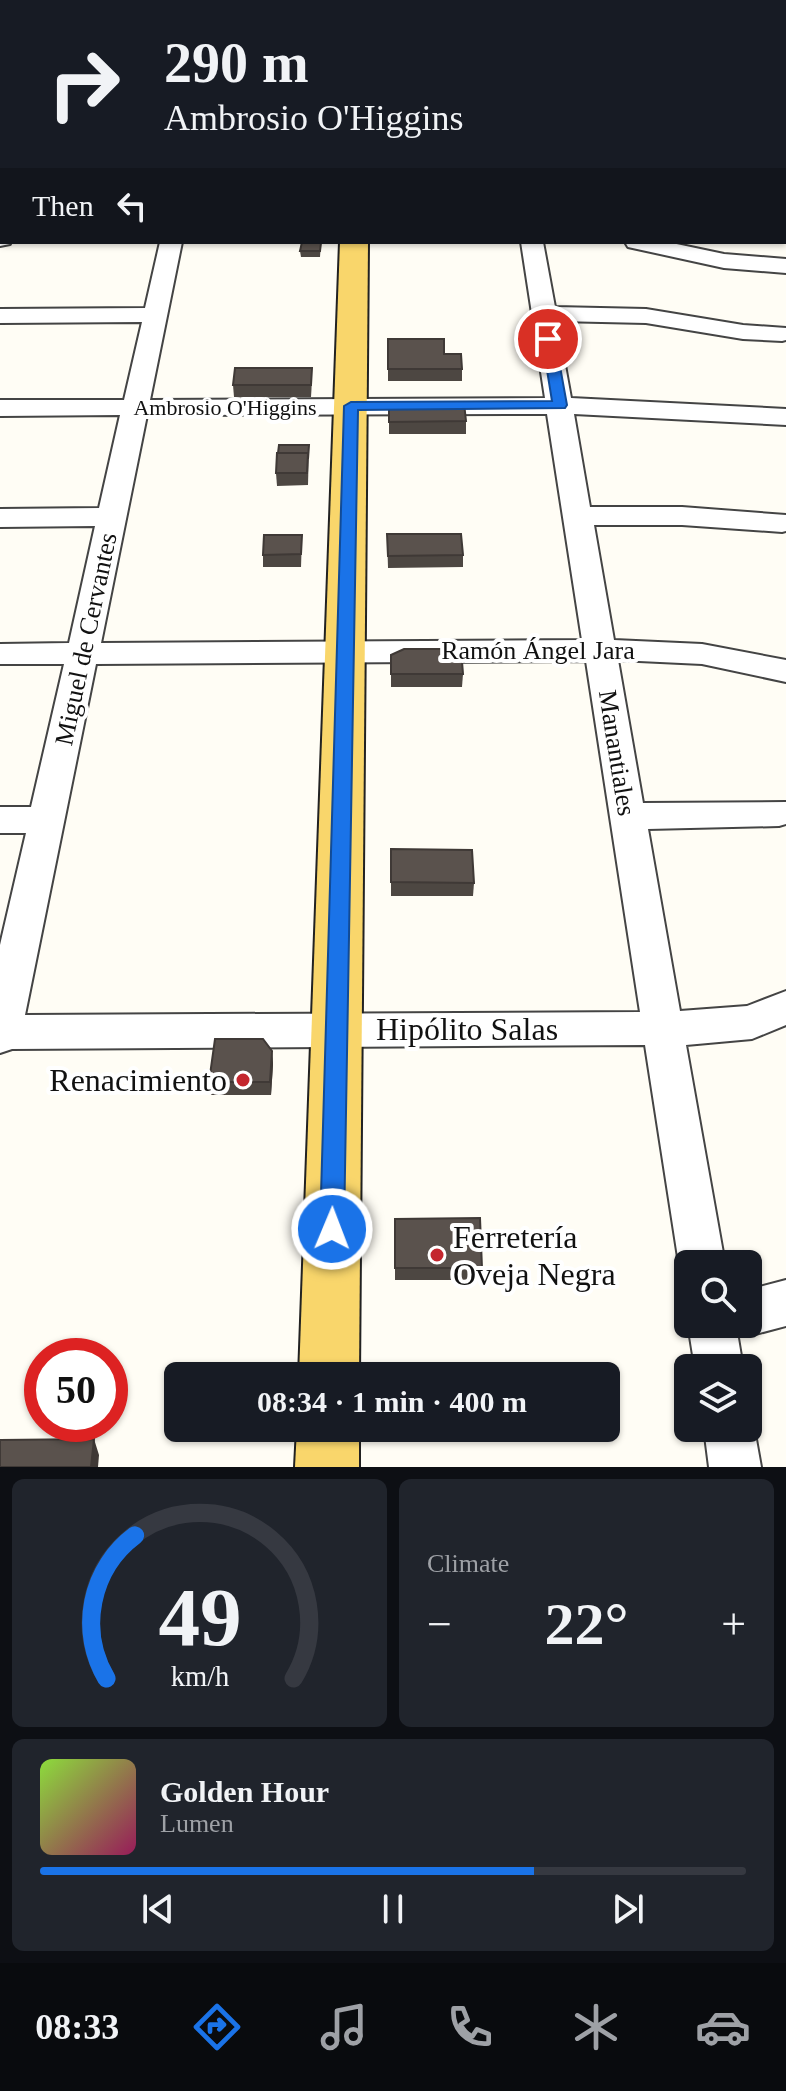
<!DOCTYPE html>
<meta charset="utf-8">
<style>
:root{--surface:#171b24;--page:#20242c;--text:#f1f3f6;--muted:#9ea1a6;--line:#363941;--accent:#1a73e8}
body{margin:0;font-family:"Times New Roman",serif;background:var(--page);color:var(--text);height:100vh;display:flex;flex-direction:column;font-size:30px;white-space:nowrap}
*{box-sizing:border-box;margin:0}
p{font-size:26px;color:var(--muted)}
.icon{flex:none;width:44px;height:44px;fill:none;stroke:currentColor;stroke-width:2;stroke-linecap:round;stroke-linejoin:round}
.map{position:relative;height:1467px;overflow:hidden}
.panel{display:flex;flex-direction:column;gap:12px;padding:12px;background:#0d0f14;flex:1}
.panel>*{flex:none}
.banner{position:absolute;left:0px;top:0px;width:786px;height:244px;box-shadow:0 2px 6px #0004;background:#171b24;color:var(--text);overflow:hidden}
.fabs{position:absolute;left:674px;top:1250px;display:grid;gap:16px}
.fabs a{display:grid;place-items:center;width:88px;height:88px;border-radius:12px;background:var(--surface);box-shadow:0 2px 6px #0004;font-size:40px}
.speed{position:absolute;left:24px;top:1338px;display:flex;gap:16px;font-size:40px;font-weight:700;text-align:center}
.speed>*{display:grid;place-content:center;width:104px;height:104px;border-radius:50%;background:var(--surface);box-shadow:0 2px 6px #0004;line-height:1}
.speed .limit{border:12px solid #d22;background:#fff;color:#111}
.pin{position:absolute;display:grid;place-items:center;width:68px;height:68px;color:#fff;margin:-34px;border:4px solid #fff;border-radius:50%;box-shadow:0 2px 8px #0007}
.me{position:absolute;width:88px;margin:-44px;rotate:1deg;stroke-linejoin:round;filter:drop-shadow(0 0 6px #0008)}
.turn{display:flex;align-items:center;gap:28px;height:168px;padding:0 32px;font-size:36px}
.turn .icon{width:104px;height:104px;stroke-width:2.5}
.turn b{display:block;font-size:56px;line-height:68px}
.then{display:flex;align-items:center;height:76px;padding:0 32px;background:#0003;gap:16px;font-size:30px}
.big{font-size:60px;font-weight:600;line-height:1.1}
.panel .tile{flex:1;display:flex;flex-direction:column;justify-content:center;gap:12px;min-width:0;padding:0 28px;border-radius:12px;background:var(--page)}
.panel .dial{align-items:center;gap:0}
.dial svg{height:208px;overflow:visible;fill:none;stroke:var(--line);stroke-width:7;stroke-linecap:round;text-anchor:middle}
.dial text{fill:var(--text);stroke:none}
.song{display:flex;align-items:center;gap:24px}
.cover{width:96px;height:96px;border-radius:12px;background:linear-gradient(135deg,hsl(90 70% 55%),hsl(330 70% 35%))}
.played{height:8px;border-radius:4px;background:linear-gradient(90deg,var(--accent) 70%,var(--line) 70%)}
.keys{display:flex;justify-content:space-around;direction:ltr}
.heat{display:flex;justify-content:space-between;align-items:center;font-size:44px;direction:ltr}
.panel .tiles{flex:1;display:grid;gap:12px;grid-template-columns:1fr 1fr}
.tile:last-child{grid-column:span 2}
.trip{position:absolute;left:164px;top:1362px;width:456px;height:80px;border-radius:12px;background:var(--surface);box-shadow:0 2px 6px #0004;font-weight:600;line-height:80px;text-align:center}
.tabs{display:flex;height:128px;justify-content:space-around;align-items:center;background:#090b0e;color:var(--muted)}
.tabs .icon{width:56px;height:56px}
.tabs .on{color:var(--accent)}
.tabs b{font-size:36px;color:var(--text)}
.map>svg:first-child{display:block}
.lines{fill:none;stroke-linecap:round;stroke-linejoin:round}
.minor-casing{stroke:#444;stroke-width:4}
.major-casing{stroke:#222;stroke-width:4}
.minor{fill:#fff;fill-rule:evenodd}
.major{fill:#f9d66b;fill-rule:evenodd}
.wall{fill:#4d4742}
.shaded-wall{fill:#3f3936}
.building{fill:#5a524d;stroke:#3f3936;stroke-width:2}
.route{fill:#1a73e8;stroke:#114b97;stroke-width:2}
.poi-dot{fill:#c4262e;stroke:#fff;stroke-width:3}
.labels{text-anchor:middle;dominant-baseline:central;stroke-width:8;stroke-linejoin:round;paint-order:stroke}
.far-street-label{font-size:22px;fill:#111;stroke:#fff}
.street-label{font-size:26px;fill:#111;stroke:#fff}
.near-street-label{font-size:32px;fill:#111;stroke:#fff}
.near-poi-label{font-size:32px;fill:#111;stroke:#fff;text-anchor:end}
</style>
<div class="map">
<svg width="786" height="1467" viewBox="0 0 786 1467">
<rect width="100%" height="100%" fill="#fffdf5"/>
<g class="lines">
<defs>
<g id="minor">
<rect x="215" y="0" width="16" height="2"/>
<polygon points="484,0 500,0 501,2 485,2"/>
<rect x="784" y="56" width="2" height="10"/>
<rect x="0" y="58" width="2" height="10"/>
<rect x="784" y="106" width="2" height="12"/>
<rect x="0" y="109" width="2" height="12"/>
<rect x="0" y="165" width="2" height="12"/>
<rect x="784" y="165" width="2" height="12"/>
<rect x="784" y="207" width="2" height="14"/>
<polygon points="0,232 2,242 10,244 0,246"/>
<path d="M160 242H182L150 400 545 398 521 242H543L555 307 646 309 743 325 786 328V340L782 341 743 339 646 323 557 321 571 398 786 409V425L574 414 590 507H682L786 515V531L782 532 682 525H594L614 640 702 644 786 660V682L702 664 618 660 643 803 786 802V824L779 826 648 829 680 1011 747 1006 786 991V1025L752 1039 686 1045 725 1264H688V1280L679 1264 645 1045 12 1049 0 1053V945L26 833H0V807H31L64 664H0V644L69 643 95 526 0 527V509L99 508 120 415 0 416V400H124L142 322 0 323V309L145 308ZM547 414 582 640 101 643 147 415ZM586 661 640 1012 25 1015 96 664Z"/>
<polygon points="625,242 667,242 724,254 786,259 786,273 724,268 628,247"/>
<polygon points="786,1280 786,1326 748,1336 737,1332 743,1368 695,1368 688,1324 748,1324 748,1290"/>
<polygon points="748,1413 754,1428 761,1467 709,1467 704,1428 748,1428"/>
</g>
<g id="major">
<rect x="347" y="0" width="20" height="2"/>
<rect x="784" y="10" width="2" height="12"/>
<rect x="0" y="12" width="2" height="12"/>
<polygon points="340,242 368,242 359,1376 299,1376"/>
<polygon points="297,1428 359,1428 359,1467 295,1467"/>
</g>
</defs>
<!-- minor casing -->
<use href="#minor" class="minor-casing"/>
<!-- major casing -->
<use href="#major" class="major-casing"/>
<!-- minor -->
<use href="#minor" class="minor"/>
<!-- major -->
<use href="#major" class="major"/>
</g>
<!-- wall -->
<g class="wall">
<polygon points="321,243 320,257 301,257 300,251"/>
<polygon points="388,339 444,354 462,369 462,381 388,381"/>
<polygon points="312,380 311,397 234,397 233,385"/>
<polygon points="389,407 466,421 466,434 389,434"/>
<polygon points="309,445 308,485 277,486 276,473"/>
<polygon points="387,534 463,555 463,567 388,568"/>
<polygon points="302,535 301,567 263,567 263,555"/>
<polygon points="391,655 463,674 462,687 391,687"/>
<polygon points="391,849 474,883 473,896 391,896"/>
<polygon points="272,1051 273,1064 271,1095 211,1095 209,1082"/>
<polygon points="395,1219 482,1268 481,1280 395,1280"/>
</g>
<!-- shaded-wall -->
<g class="shaded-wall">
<polygon points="272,1051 273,1064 271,1095 270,1082"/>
<polygon points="94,1439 99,1455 98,1467 91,1467"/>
</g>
<!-- building -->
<g class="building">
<polygon points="302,242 321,243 320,251 300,251"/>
<polygon points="388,339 444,339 444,354 461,354 462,369 388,369"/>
<polygon points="235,368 312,368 311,385 233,385"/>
<polygon points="464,403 466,421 389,422 389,407 399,404"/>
<polygon points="279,445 309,445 308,459 308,453 278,453"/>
<polygon points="277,453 308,453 307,473 276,473"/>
<polygon points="387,534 461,534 463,555 388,556"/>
<polygon points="264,535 302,535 301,554 263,555"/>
<polygon points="404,649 461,649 463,674 391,674 391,655"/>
<polygon points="391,849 472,850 474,883 391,882"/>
<polygon points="215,1039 263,1039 272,1051 270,1082 209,1082"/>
<polygon points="480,1218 482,1268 395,1268 395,1219"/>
<polygon points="94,1439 91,1467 0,1467 0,1440"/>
</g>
<!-- route -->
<polygon class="route" points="548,335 555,339 567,405 565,408 358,410 344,1229 341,1237 332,1241 324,1237 320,1229 344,406 351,402 552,401 542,339"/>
<!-- markers -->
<g class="poi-dot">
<circle cx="243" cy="1080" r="8"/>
<circle cx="437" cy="1255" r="8"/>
</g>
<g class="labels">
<!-- far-street labels -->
<g class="far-street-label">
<text x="225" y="407">Ambrosio O'Higgins</text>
</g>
<!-- street labels -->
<g class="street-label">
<text transform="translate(86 639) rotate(-78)">Miguel de Cervantes</text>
<text x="538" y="650">Ramón Ángel Jara</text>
<text transform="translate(617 753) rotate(81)">Manantiales</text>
</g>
<!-- near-street labels -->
<g class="near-street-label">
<text x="467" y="1029">Hipólito Salas</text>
</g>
<!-- near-poi labels -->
<g class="near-poi-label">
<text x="227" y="1080">Renacimiento</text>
<text x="453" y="1237" text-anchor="start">Ferretería<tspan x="453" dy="37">Oveja Negra</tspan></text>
</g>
</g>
</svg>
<div class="fabs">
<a><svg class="icon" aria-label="search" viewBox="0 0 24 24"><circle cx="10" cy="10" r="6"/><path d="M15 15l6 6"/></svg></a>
<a><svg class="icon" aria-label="layers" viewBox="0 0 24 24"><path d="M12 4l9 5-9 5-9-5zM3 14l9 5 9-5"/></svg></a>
</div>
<div class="speed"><div class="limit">50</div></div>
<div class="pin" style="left:548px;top:339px;background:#d93025"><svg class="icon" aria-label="arrive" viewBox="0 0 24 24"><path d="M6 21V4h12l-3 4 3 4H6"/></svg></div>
<svg class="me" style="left:332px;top:1229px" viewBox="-20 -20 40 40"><circle r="17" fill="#1a73e8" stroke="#fff" stroke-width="3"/><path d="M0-11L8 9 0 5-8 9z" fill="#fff"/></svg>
<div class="trip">08:34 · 1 min · 400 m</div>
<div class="banner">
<div class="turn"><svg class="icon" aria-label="right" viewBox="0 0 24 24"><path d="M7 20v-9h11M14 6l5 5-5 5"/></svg><div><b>290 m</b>Ambrosio O'Higgins</div></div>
<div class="then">Then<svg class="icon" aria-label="left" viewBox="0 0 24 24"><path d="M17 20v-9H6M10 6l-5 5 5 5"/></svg></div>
</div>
</div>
<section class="panel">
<div class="tiles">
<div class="tile dial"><svg viewBox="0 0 100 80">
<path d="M14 69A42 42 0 1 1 86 69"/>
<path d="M14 69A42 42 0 0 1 25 14" stroke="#1a73e8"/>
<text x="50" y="56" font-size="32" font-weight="700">49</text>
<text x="50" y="72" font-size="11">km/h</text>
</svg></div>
<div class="tile"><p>Climate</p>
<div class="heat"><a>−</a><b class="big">22°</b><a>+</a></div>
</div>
<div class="tile">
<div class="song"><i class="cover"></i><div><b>Golden Hour</b><p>Lumen</p></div></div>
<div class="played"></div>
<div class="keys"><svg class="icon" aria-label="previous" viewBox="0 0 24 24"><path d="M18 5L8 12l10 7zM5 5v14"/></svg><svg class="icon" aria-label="pause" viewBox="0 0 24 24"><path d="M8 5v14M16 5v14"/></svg><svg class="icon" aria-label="next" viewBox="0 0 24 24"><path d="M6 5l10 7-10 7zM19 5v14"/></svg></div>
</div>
</div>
</section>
<nav class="tabs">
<b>08:33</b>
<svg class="icon on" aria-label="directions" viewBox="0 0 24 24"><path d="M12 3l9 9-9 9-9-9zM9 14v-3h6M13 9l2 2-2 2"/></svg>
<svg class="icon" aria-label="music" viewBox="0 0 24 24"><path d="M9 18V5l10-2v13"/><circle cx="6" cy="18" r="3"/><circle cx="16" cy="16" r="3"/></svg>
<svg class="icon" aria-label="phone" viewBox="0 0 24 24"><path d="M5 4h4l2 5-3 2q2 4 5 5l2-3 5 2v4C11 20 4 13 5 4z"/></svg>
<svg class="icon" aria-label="climate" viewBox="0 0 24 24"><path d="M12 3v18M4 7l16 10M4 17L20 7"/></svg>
<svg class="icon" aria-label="car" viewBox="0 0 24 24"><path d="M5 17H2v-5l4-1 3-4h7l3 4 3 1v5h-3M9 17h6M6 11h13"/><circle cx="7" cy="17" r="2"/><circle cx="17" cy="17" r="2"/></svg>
</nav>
